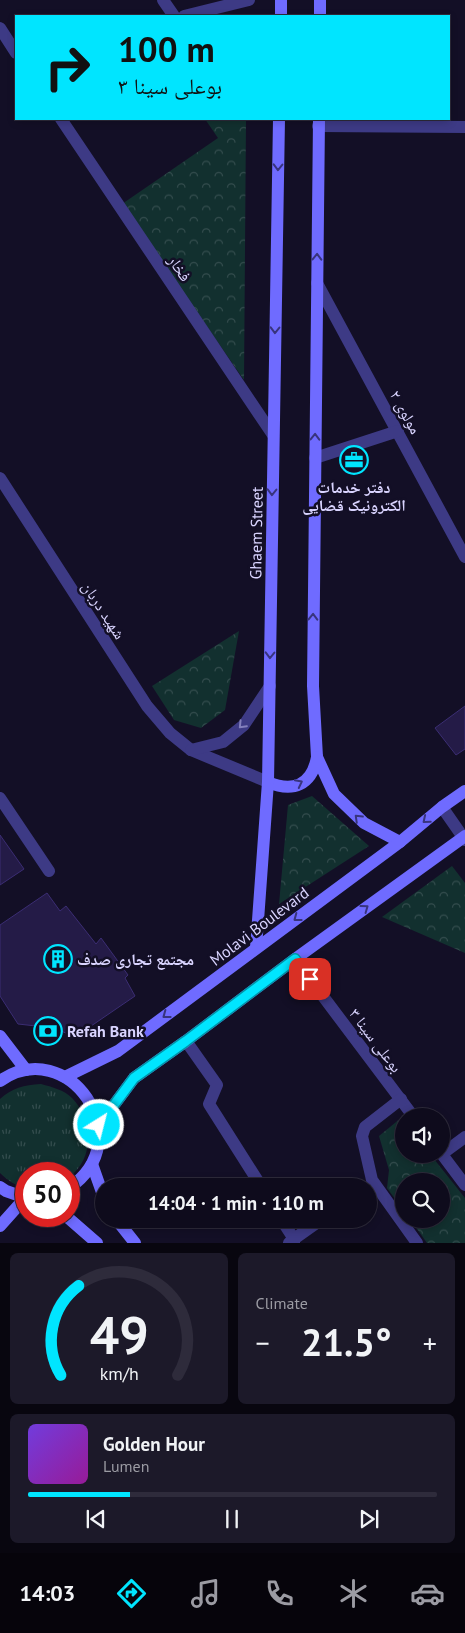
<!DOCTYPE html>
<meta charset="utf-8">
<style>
:root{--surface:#0e0b1c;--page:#1c1929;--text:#f1f3f6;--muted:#9b9ba3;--line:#2e2b3b;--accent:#00e5ff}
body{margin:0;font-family:"PT Sans","Noto Naskh Arabic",sans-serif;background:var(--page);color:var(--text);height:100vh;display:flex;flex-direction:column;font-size:19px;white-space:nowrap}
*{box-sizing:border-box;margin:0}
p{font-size:16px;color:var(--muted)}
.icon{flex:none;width:28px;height:28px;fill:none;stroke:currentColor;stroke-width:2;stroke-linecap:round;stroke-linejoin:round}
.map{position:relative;height:1243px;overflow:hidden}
.drawer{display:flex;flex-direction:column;gap:10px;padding:10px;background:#08060f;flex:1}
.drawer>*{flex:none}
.hud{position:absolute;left:15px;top:15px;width:435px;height:105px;border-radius:0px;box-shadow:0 2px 8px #0003,0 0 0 1px var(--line);background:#00e5ff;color:#111;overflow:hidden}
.controls{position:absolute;left:395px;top:1108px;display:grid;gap:10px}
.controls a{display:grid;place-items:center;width:55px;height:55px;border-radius:50%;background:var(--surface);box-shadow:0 2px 8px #0003,0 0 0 1px var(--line);font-size:25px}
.speed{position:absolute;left:15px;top:1162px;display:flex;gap:10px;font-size:25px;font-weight:700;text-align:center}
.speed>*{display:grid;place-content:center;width:65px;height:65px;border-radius:50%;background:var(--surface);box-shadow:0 2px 8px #0003,0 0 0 1px var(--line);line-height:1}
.speed .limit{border:8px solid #d22;background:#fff;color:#111}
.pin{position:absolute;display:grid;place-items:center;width:42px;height:42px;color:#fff;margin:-21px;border-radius:10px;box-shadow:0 2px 8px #0006}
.me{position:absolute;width:55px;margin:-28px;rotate:36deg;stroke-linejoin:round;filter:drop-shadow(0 0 4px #0008)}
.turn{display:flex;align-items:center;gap:18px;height:105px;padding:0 20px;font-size:22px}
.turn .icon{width:65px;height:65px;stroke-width:2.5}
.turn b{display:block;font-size:35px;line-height:42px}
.big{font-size:38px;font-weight:600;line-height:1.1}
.drawer .tile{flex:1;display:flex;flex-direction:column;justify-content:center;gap:8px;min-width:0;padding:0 18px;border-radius:8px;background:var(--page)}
.drawer .dial{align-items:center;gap:0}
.dial svg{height:130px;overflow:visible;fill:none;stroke:var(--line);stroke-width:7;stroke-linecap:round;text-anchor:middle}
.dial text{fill:var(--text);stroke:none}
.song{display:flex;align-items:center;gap:15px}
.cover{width:60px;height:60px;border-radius:8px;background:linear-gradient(135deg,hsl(260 70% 55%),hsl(300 70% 35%))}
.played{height:5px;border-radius:2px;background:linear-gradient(90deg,var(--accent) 25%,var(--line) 25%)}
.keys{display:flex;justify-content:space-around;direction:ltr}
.heat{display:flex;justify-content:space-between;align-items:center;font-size:28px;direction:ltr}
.drawer .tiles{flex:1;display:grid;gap:10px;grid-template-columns:1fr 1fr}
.tile:last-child{grid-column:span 2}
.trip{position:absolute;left:95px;top:1178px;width:282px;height:50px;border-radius:25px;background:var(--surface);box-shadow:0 2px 8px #0003,0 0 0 1px var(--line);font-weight:600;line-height:50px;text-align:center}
.dock{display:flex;height:80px;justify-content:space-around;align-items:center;background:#06040b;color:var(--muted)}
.dock .icon{width:35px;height:35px}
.dock .on{color:var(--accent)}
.dock b{font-size:22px;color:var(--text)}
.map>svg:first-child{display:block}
.grass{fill:url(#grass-tufts)}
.forest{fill:url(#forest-crowns)}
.building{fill:#241b47;stroke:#3b2d73}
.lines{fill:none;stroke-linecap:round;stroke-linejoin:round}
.minor{stroke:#3d3a85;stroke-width:12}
.secondary{stroke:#6f6bff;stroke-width:12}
.oneway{stroke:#38347d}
.oneway2{stroke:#837fbc}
.route-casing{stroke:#0095a6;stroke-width:12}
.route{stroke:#00e5ff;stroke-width:9}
.labels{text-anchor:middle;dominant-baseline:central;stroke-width:5;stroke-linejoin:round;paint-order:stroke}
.street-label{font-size:16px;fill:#d9d4ff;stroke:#130f26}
.poi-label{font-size:16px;font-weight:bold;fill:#d9d4ff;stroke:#130f26;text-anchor:start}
</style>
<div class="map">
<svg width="465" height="1243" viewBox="0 0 465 1243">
<defs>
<pattern id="grass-tufts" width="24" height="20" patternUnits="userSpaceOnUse" patternTransform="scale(1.25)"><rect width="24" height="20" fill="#12302f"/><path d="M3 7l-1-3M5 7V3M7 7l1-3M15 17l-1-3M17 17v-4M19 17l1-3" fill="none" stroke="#344d4e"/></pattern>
<pattern id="forest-crowns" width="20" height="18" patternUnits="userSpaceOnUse" patternTransform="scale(1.25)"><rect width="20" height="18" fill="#12302f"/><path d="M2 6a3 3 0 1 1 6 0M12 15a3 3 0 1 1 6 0" fill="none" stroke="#344d4e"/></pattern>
</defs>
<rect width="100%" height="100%" fill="#130f26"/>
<!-- grass -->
<path class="grass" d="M41 1084C52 1087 64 1090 72 1098 93 1119 95 1159 69 1177V1174H26V1188C16 1186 7 1180 0 1173V1099C12 1088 24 1085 41 1084Z"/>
<!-- forest -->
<g class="forest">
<polygon points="205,119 246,119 244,380 122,204 218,138"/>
<polygon points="239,631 225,710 201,728 174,720 152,686"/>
<polygon points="312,796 369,846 279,904 288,805"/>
<polygon points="452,866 465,883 465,953 382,917"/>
<polygon points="401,1118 404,1121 404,1154 430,1154 465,1198 465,1243 427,1243 410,1219 441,1219 441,1181 404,1181 404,1211 387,1188 389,1170 379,1136"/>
</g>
<!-- building -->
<g class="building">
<polygon points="465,706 465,749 456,755 435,728"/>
<polygon points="0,835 24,869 0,885"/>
<polygon points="47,893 60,911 66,906 96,944 101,938 128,975 125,978 135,996 75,1037 54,1028 18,1024 0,996 0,925"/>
</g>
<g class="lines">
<!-- minor -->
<g class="minor">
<polyline points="163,0 174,16"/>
<polyline points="184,16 249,0"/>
<polyline points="0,28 16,53"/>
<polyline points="61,119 273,435"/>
<polyline points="318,126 465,127"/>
<polyline points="317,283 465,557"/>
<polyline points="315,458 398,431"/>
<polyline points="0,478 147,706 170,733 191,750 268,782"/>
<polyline points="191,750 223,742 244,725 270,686"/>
<polyline points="0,798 49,871"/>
<polyline points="442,807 465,840"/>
<polyline points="295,959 413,1116"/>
<polyline points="186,1041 217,1085 209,1104 261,1186"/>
<polyline points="401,1099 365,1127 362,1136 372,1180 417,1243"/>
<polyline points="441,1153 465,1185"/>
<polyline points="442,1154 465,1137"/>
<polyline points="281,1219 294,1239 289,1243"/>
<polyline points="294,1243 294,1239 322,1219"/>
</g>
<!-- secondary -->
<g class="secondary">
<polyline points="281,16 281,0"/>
<polyline points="320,16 320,0"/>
<polyline points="319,119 313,686 317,757 334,794 364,823 400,842"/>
<path d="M268 782C293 793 312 785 317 757"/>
<polyline points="256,948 268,782 279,119"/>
<polyline points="0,1036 26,1070"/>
<polyline points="65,1077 118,1051 400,842 442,807 465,791"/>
<path d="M0 1081C67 1034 142 1138 69 1188"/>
<polyline points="99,1125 134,1078 186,1041 295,959 465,836"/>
<polyline points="92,1164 104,1198"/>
<polyline points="0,1187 6,1191 26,1198"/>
<polyline points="66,1216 97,1243"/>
<polyline points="116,1219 135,1243"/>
<polyline points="0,1226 25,1198"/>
</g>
</g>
<!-- one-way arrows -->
<defs><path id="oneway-chevron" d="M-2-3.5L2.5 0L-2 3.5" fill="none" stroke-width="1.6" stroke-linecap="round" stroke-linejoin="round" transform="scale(1.25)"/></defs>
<g class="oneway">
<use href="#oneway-chevron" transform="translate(278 167) rotate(91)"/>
<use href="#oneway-chevron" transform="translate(317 257) rotate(-89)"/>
<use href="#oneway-chevron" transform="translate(275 330) rotate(91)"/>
<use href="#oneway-chevron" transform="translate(315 437) rotate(-89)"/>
<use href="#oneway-chevron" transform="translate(272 492) rotate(91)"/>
<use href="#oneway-chevron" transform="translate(313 617) rotate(-89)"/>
<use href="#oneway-chevron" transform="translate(270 655) rotate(91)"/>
<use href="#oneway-chevron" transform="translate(299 783) rotate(-27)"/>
<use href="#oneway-chevron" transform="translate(358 818) rotate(-136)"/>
<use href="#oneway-chevron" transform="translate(426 820) rotate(140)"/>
<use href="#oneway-chevron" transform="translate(365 908) rotate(-36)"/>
<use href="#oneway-chevron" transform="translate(297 918) rotate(143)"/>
<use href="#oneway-chevron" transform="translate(166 1015) rotate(143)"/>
</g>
<use class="oneway2" href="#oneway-chevron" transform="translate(242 725) rotate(134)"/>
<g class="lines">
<defs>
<polyline id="route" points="99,1125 134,1078 186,1041 295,959 310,979"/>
</defs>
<!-- route casing -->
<use href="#route" class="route-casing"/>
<!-- route -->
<use href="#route" class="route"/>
</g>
<!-- icons -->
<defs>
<symbol id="office-ring" viewBox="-11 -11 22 22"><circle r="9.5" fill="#130f26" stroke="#00e5ff" stroke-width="1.5"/><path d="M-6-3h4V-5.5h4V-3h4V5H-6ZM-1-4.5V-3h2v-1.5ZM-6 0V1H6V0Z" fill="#00e5ff"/></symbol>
<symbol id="building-ring" viewBox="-11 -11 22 22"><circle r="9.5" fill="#130f26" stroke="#00e5ff" stroke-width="1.5"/><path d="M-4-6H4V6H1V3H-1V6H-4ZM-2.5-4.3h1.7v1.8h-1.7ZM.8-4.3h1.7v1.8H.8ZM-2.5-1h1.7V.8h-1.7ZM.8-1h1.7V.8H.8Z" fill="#00e5ff"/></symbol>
<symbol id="bank-ring" viewBox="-11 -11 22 22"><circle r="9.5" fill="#130f26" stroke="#00e5ff" stroke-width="1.5"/><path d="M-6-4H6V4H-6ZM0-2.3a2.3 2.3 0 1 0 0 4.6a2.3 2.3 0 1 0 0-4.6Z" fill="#00e5ff"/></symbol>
</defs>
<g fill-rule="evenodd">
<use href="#office-ring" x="338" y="444" width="32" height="32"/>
<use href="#building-ring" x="42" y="943" width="32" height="32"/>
<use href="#bank-ring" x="32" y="1015" width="32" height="32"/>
</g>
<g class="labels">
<!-- street labels -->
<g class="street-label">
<text transform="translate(180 268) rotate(56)">فخار</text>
<text transform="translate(406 412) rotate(61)">مولوی ۲</text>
<text transform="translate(256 533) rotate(-89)">Ghaem Street</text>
<text transform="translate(104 610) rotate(57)">شهید دربان</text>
<text transform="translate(259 926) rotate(-37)">Molavi Boulevard</text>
<text transform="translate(376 1040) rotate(53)">بوعلی سینا ۳</text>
</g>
<!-- poi labels -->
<g class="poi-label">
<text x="354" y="487" text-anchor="middle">دفتر خدمات<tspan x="354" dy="18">الکترونیک قضایی</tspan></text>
<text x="77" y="959">مجتمع تجاری صدف</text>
<text x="67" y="1031">Refah Bank</text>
</g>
</g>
</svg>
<div class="controls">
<a><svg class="icon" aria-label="sound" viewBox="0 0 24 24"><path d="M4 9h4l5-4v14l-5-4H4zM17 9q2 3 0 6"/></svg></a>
<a><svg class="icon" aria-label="search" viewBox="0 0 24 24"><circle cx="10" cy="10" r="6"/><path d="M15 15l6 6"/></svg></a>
</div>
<div class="speed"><div class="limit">50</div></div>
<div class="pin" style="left:310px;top:979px;background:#d93025"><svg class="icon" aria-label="arrive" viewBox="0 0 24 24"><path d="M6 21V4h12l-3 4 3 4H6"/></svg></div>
<svg class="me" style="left:99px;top:1125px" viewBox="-20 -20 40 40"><circle r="17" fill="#00e5ff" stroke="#fff" stroke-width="3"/><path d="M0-11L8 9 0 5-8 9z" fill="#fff"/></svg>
<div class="trip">14:04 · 1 min · 110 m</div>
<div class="hud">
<div class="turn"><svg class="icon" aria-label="right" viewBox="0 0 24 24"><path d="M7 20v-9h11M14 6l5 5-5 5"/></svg><div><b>100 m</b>بوعلی سینا ۳</div></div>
</div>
</div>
<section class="drawer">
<div class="tiles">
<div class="tile dial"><svg viewBox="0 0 100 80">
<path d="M14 69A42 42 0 1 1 86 69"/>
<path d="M14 69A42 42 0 0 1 25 14" stroke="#00e5ff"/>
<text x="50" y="56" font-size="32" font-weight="700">49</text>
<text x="50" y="72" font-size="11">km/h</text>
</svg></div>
<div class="tile"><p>Climate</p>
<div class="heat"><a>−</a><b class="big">21.5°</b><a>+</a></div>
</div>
<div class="tile">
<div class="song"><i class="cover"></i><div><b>Golden Hour</b><p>Lumen</p></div></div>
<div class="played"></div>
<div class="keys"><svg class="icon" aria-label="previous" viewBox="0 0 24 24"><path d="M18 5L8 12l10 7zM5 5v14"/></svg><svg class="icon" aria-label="pause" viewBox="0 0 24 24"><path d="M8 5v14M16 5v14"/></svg><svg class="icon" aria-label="next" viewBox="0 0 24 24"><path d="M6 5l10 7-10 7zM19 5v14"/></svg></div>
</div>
</div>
</section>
<nav class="dock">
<b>14:03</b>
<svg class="icon on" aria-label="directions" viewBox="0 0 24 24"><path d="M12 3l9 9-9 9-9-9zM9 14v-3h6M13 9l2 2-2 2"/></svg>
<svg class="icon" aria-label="music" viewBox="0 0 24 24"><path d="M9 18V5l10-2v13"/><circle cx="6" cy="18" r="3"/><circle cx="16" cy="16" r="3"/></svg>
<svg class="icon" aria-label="phone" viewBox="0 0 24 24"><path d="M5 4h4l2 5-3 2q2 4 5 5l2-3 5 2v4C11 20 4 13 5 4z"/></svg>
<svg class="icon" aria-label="climate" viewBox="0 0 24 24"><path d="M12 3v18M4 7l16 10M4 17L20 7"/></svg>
<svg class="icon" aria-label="car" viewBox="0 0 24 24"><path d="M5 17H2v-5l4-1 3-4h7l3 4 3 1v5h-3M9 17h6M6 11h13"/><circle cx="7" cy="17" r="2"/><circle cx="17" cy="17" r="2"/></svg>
</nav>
